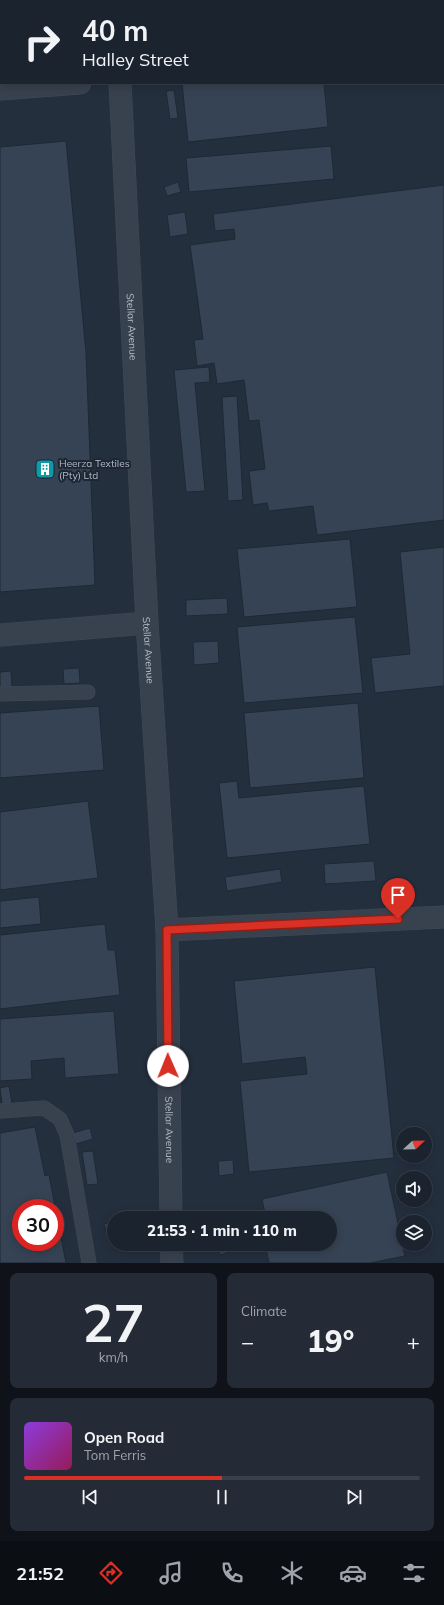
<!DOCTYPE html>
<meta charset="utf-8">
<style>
:root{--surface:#1b232e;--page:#242b36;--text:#f1f3f6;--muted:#a0a4aa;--line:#39404a;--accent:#d93025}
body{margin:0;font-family:Mulish,sans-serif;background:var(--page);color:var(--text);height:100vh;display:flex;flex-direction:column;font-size:15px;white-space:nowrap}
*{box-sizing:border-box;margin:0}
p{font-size:13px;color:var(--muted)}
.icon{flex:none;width:22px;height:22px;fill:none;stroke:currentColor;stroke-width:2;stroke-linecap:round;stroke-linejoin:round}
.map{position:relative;height:1263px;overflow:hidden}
.details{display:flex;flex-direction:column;gap:10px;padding:10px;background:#0f1319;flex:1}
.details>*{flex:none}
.top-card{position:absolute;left:0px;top:0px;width:444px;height:84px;box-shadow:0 2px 10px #0003,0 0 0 1px var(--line);background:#1b232e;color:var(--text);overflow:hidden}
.needle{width:26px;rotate:68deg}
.tools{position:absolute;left:396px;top:1127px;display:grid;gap:8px}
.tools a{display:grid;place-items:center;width:36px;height:36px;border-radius:50%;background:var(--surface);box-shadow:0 2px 10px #0003,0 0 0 1px var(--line);font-size:20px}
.speed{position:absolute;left:12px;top:1199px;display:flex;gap:8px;font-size:20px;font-weight:700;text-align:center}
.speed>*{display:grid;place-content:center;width:52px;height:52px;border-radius:50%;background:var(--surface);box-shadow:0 2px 10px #0003,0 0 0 1px var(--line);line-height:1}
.speed .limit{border:6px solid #d22;background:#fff;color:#111}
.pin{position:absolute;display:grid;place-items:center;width:34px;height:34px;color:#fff;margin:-41px -17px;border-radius:50% 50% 50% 0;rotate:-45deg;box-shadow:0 0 4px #0007}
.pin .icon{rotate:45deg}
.me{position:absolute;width:44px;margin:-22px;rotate:359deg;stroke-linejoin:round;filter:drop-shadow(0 0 3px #0008)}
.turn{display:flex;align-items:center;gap:14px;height:84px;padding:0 16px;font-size:18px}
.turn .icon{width:52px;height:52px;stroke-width:2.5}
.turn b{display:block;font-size:28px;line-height:34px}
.big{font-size:30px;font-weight:800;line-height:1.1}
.details .widget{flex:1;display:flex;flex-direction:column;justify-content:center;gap:6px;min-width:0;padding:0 14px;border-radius:8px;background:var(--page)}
.details .dial{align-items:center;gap:0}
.dial b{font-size:52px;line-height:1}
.song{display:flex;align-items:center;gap:12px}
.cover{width:48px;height:48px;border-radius:6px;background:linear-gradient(135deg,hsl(270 70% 55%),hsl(330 70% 35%))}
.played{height:4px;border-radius:2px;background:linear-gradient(90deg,var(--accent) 50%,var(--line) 50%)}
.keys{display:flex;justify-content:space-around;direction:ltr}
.heat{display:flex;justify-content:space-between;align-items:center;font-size:22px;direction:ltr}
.details .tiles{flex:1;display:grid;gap:10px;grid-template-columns:1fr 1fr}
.widget:last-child{grid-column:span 2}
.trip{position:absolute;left:107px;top:1211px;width:230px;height:40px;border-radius:20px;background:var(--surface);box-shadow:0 2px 10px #0003,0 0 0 1px var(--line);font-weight:800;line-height:40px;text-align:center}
.tabs{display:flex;height:64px;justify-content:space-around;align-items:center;background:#0b0e12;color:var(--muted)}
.tabs .icon{width:28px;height:28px}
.tabs .current{color:var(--accent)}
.tabs b{font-size:18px;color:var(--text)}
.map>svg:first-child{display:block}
.building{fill:#364354;stroke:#1f2835;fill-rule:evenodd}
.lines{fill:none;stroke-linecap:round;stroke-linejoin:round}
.lane-casing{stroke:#414a57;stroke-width:15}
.street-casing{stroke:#414a57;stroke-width:23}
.lane{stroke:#38414e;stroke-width:14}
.street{stroke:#38414e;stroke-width:22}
.route-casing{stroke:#8d1f18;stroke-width:10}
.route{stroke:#d93025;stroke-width:7}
.labels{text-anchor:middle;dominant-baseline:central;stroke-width:4;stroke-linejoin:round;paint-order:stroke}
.street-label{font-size:10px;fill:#b4bcc9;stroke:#1d2633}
.poi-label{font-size:10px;fill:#b4bcc9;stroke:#1d2633;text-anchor:start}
</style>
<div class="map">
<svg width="444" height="1263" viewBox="0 0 444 1263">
<rect width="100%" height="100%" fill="#242f3e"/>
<!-- building -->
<g class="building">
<polygon points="0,0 55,0 55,1 1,1 0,39"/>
<polygon points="211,0 314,0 315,1 202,1"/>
<polygon points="362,0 444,0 444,77 443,1"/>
<polygon points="182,83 324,83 328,127 188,142"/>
<polygon points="174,90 178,118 170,119 166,91"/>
<polygon points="66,141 86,352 95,585 0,592 0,147"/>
<polygon points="331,146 334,179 189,192 186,158"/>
<polygon points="178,182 181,192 167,196 164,187"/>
<polygon points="444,185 444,520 317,535 313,506 269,511 267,503 253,505 249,471 265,469 259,420 249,421 244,380 217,384 214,363 197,366 194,340 203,339 190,245 235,239 234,229 215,231 213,214"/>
<polygon points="185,212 188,234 170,237 167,215"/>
<polygon points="209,367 210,382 195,383 205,491 186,492 174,370"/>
<polygon points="237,396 243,500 228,501 222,397"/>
<polygon points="350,539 357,607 244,617 237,549"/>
<polygon points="444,547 444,686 375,693 371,658 410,654 400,552"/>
<polygon points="227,598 228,614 186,616 186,600"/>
<polygon points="355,617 363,693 244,703 237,627"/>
<polygon points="218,641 219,663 194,665 193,642"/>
<polygon points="79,668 80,683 64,684 63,669"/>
<polygon points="11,671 12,688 0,689 0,672"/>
<polygon points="358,703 364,778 250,788 244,713"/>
<polygon points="99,706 104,770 0,778 0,713"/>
<polygon points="237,781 239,798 364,786 370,844 227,858 219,783"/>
<polygon points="88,801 98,878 0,890 0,812"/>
<polygon points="374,861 376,881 325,884 324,864"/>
<polygon points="280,869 282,882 227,891 225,877"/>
<polygon points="39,897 41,924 0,928 0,901"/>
<polygon points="105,924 108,950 115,950 120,995 0,1009 0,935"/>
<polygon points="375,967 394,1158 249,1172 240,1081 307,1074 305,1057 242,1064 234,981"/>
<polygon points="114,1011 119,1074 65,1078 64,1058 31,1061 32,1079 0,1081 0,1019"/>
<polygon points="9,1086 12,1103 2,1105 0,1088"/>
<path d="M35 1127 45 1176 49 1175 66 1263H0V1133ZM21 1208H55V1242H21Z"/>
<polygon points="90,1128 93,1139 76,1144 73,1133"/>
<polygon points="93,1151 98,1184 87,1185 82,1152"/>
<polygon points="233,1160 234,1174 219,1176 218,1161"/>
<polygon points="387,1172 405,1256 370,1263 269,1263 265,1244 330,1244 330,1218 266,1218 262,1199"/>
<polygon points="114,1221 114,1242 109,1243 104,1224"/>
<polygon points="217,1244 231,1244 233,1251 220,1255"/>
</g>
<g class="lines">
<defs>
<g id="lane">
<polyline points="0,694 88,692"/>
<polyline points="0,1111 44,1108 60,1119 67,1135 89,1263"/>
</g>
<g id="street">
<polyline points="114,0 114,1"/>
<path id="s1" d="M120 83 147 623 167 930 171 1218"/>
<polyline points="0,89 80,83"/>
<polyline points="0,635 147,623"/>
<polyline points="167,930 444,917"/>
<polyline points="171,1244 172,1263"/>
</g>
</defs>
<!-- lane casing -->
<use href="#lane" class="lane-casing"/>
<!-- street casing -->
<use href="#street" class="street-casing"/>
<!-- lane -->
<use href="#lane" class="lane"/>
<!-- street -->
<use href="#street" class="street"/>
</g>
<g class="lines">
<defs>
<polyline id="route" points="168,1066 167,930 398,919"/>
</defs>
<!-- route casing -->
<use href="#route" class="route-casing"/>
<!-- route -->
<use href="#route" class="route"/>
</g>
<!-- icons -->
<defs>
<symbol id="building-square" viewBox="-11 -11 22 22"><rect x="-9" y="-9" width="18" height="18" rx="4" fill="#0f9aa8" stroke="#1d2633"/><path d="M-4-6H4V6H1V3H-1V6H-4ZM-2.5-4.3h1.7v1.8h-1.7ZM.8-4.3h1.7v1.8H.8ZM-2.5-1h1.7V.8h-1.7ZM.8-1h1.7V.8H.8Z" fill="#fff"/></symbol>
</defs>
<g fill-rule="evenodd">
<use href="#building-square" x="34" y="458" width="22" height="22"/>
</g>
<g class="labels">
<!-- street labels -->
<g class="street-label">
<text stroke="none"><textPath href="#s1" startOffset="244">Stellar Avenue</textPath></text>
<text stroke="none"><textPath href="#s1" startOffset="568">Stellar Avenue</textPath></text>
<text stroke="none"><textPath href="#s1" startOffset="1048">Stellar Avenue</textPath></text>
</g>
<!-- poi labels -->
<g class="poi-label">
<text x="59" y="463">Heerza Textiles<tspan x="59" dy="12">(Pty) Ltd</tspan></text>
</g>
</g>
</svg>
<div class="tools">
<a><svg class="needle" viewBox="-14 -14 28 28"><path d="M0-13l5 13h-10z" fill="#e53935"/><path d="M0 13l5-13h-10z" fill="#a0a4aa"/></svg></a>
<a><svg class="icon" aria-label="sound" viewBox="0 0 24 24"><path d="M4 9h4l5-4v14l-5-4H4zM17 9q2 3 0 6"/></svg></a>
<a><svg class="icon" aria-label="layers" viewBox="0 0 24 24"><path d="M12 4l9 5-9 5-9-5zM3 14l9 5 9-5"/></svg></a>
</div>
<div class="speed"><div class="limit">30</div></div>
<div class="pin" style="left:398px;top:919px;background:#d93025"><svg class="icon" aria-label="arrive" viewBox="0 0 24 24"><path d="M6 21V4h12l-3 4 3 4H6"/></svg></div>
<svg class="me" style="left:168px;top:1066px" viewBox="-20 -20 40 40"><circle r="19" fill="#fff"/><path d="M0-13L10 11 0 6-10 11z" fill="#d93025"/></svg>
<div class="trip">21:53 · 1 min · 110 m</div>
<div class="top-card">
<div class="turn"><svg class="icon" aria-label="right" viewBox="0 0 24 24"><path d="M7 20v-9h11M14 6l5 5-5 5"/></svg><div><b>40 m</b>Halley Street</div></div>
</div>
</div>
<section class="details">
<div class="tiles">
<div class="widget dial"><b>27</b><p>km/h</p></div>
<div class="widget"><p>Climate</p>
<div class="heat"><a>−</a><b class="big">19°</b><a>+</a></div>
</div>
<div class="widget">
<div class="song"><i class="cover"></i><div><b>Open Road</b><p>Tom Ferris</p></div></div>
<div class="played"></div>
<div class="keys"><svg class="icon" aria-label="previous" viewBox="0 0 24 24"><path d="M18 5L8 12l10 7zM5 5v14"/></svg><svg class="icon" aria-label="pause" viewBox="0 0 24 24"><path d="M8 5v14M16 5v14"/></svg><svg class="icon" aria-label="next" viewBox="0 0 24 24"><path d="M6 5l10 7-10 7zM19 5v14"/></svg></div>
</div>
</div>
</section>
<nav class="tabs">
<b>21:52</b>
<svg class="icon current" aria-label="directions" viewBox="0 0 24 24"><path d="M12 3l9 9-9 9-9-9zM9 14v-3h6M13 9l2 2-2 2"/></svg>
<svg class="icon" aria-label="music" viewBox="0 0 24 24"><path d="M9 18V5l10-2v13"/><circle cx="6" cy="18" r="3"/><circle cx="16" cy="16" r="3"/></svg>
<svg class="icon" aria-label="phone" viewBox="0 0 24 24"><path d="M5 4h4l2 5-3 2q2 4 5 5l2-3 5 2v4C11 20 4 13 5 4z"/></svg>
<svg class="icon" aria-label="climate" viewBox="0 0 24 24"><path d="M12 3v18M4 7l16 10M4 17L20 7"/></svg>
<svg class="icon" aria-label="car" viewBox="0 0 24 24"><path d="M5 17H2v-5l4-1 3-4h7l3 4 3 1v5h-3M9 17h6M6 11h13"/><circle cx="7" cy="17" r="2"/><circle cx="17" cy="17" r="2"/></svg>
<svg class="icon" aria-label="filters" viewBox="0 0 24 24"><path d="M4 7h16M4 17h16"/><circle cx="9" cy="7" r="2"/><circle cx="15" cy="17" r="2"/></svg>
</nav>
